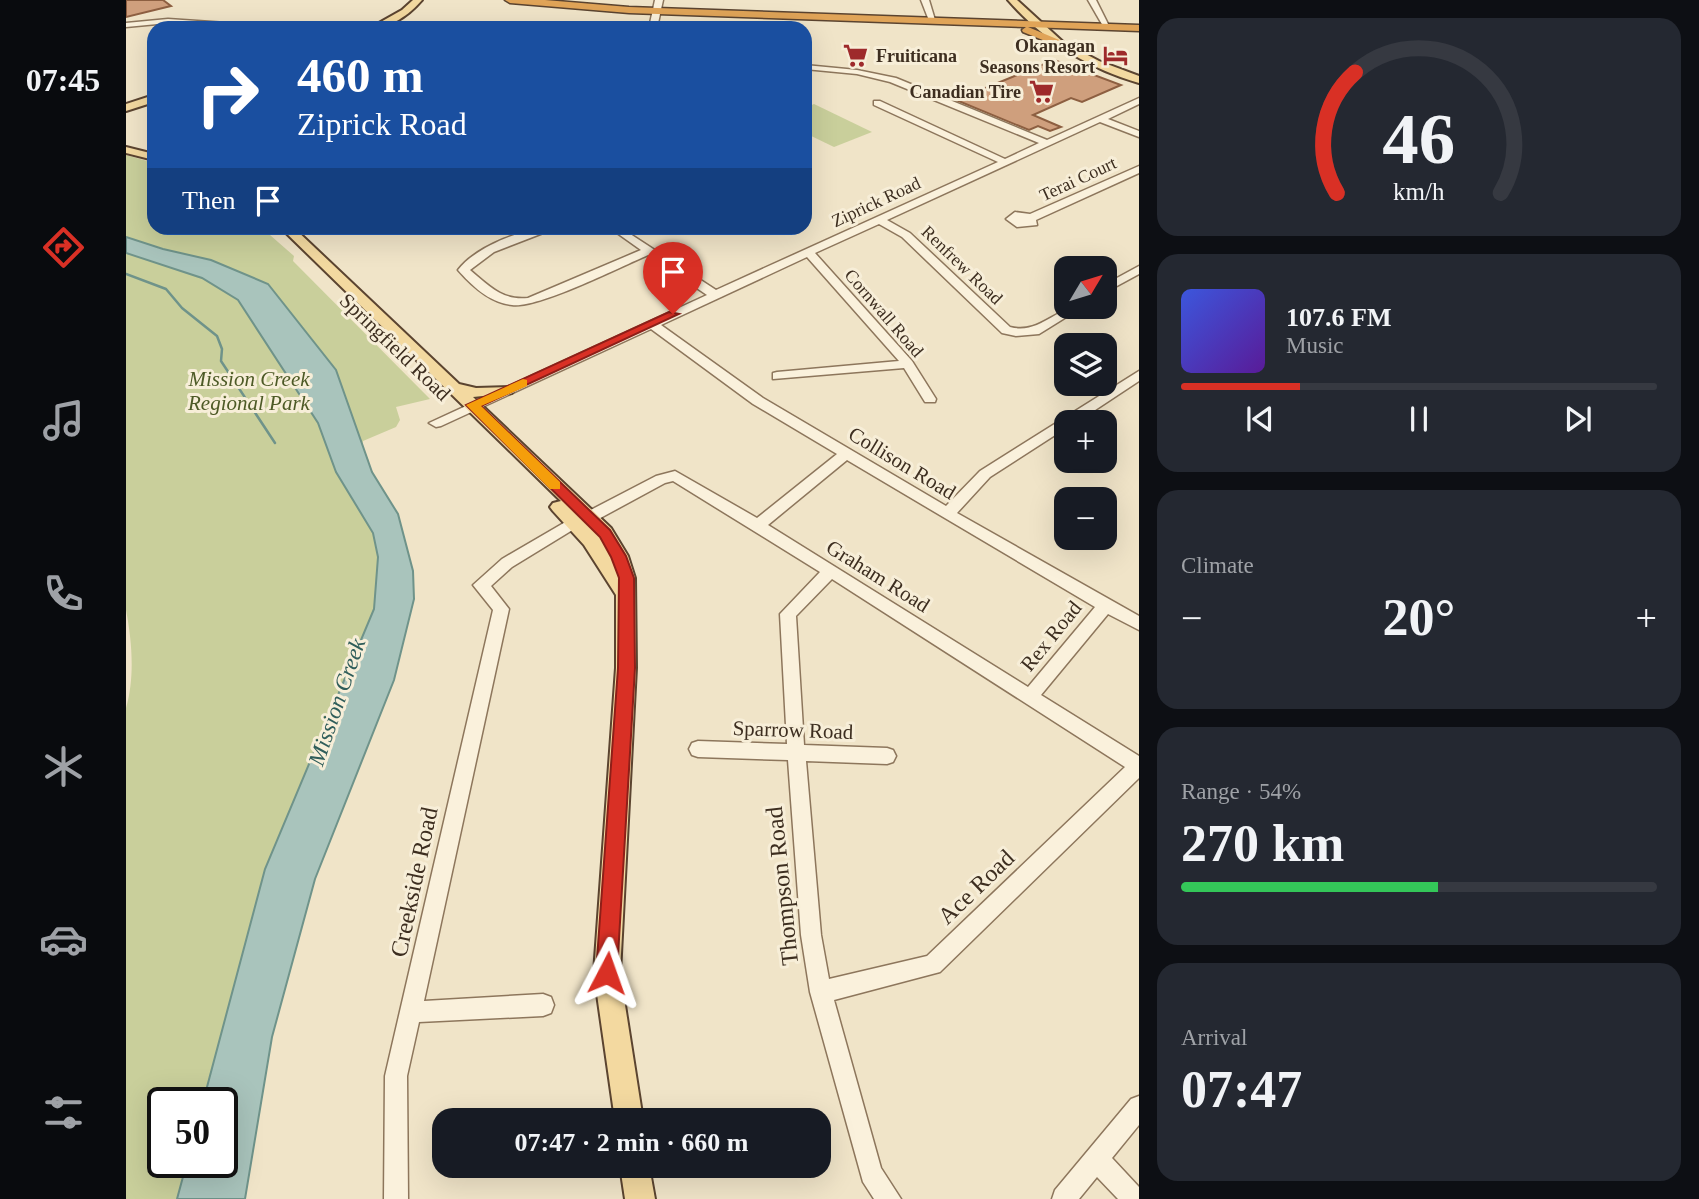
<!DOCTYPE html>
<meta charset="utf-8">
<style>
:root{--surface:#171b24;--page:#242831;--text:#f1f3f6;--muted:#9ea1a6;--line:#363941;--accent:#d93025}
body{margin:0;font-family:Georgia,serif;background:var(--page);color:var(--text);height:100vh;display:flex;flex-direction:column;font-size:26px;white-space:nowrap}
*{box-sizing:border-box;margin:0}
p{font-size:23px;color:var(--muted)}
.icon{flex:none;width:38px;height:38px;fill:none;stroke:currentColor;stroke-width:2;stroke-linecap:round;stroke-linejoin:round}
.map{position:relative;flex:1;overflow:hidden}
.sheet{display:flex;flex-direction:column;gap:18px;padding:18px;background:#0d0f14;width:560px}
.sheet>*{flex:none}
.banner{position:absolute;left:21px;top:21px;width:665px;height:214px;border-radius:21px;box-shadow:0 7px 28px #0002;background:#1a4fa0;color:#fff;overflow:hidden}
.needle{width:46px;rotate:52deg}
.fabs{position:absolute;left:928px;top:256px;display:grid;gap:14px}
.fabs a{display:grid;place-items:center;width:63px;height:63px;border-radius:14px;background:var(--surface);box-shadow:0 7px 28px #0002;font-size:35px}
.speed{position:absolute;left:21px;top:1087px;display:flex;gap:14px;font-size:35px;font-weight:700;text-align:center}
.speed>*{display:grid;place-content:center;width:91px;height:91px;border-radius:50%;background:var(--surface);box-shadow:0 7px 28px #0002;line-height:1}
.speed .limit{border:4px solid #111;border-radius:10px;background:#fff;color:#111}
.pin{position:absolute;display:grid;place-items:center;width:60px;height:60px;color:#fff;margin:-72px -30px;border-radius:50% 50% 50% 0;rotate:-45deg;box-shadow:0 0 7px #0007}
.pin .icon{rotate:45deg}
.me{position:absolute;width:77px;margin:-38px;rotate:4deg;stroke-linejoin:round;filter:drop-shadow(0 0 5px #0008)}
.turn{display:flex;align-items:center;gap:24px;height:147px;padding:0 35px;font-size:32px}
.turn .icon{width:91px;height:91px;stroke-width:2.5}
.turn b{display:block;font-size:49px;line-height:60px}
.then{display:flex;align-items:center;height:66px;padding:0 35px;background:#0003;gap:14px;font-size:26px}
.big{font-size:52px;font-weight:700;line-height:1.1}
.sheet .card{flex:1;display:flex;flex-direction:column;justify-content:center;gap:10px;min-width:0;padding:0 24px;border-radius:21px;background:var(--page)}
.sheet .dial{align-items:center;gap:0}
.dial svg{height:182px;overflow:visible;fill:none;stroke:var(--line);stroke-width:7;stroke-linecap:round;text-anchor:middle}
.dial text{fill:var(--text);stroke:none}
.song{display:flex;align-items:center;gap:21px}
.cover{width:84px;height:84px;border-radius:10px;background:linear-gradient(135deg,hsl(230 70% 55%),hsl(270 70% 35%))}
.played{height:7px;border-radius:4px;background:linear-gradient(90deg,var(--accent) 25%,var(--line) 25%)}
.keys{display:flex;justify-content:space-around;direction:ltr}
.heat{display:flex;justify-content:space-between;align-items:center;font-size:38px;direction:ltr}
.charge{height:10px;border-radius:5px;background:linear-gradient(90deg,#34c759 54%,var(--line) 0)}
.trip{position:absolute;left:306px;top:1108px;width:399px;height:70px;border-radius:21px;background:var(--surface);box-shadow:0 7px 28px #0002;font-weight:700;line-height:70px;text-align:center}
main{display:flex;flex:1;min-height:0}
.dock{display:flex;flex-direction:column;width:126px;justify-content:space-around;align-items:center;background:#090b0e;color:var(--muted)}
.dock .icon{width:49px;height:49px}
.dock .on{color:var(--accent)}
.dock b{font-size:32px;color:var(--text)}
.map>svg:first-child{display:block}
.green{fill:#c9cf9b}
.water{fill:#a9c4bc;stroke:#6f938a;stroke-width:2}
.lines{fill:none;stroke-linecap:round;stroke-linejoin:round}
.stream{stroke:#6f938a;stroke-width:2.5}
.building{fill:#cf9f7d;stroke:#8d5f41;stroke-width:2}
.minor-casing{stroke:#8d765c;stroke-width:3}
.major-casing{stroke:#5b4430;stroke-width:4}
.highway-casing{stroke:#5b4430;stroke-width:3}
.minor{fill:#faf1dc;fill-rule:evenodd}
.major{fill:#f3d9a0;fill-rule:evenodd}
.highway{fill:#e0a458;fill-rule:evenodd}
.route{fill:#d93025;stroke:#8d1f18;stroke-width:2}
.slow{fill:#f59e0b}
.labels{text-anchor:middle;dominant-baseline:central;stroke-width:6;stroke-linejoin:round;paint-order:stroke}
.far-poi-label{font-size:18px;font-weight:bold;fill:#3d2e20;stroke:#f7eed8;text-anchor:end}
.far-street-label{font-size:18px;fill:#3d2e20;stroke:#f7eed8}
.street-label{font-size:21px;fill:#3d2e20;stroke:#f7eed8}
.park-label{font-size:21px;font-style:italic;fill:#4d5a26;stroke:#f7eed8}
.water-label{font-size:23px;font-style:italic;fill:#2f5d5a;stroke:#f7eed8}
.near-street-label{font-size:24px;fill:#3d2e20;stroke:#f7eed8}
</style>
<main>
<nav class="dock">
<b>07:45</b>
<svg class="icon on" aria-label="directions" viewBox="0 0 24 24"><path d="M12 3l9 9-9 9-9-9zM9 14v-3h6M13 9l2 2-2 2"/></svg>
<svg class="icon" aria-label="music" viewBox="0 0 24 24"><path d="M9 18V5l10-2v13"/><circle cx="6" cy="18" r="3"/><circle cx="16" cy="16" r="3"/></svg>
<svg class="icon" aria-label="phone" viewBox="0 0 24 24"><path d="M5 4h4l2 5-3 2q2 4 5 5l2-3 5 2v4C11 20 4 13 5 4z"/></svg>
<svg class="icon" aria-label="climate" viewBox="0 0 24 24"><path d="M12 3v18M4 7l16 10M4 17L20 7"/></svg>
<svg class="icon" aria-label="car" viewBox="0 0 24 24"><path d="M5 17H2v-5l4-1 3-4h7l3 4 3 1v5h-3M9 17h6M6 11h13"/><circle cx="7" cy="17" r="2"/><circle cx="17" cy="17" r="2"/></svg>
<svg class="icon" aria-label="filters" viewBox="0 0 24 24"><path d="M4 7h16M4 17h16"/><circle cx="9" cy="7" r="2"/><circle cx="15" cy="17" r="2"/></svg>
</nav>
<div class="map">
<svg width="1013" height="1199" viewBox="0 0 1013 1199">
<rect width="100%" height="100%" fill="#f0e4c8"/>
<!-- green -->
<g class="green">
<polygon points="688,104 746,132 708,147 679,133 679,108"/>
<path d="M0 155 28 163V228H136L168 256 167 261 304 399 270 407 274 420 270 427 237 441 236 446 243 461 227 468 254 547 257 604 84 1102H37V1162H69L60 1199H0V708C9 677 6 641 0 610Z"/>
</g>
<!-- water -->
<polygon class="water" points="0,237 37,249 85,260 142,284 210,370 246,472 272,514 287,571 288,599 268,680 189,879 146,1037 119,1199 51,1199 61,1162 96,1162 96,1102 77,1102 139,869 248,609 252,557 247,533 210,472 192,423 112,300 76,278 0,253"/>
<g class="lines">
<!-- stream -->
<polyline class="stream" points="0,274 40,289 56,308 91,336 96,349 95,361 149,443"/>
</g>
<!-- building -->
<g class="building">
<polygon points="0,0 37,0 45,6 0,17"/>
<polygon points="928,60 995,85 956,102 945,98 907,115 935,127 924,131 912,126 903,130 830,100"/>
</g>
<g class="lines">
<defs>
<g id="minor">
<polygon points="529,0 537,0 531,28 523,28"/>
<polygon points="795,0 803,0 809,20 802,18"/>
<polygon points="962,0 970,0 983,26 977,26"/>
<polygon points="42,19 146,26 150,28 42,23 0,27 0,23"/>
<path d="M679 65 731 70 770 78 921 140 1013 98V104L982 119 1013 131V137L974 122 761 220 784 233 884 327C914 335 930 306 958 306L913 334 890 336 876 333 776 237 753 224 689 253 786 361 810 399 809 402H799L778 368 647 379V373L651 372 773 361 681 257 535 325 637 398 820 506 854 471 1013 371V381L951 422H940V428L864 477 831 513 1013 616V630L982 614 915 695 1013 756V778L814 972 708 1000 755 1168 775 1199H748L737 1182 684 992 675 935 662 760 572 757 566 755 563 749 566 743 572 741 661 744 654 614 694 572 547 481 539 483 467 522H457L455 518 457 514 530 476 549 471 631 518 711 454 627 404 525 329 315 426 310 427 303 423 581 295 522 255C494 267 411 309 386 305 364 303 346 286 332 270 349 247 403 225 430 228L368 252 344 270C362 285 376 301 402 298L515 250 484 228H495L590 290 872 162 748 105V101H754L879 159 913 143 764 82 731 74 679 69ZM721 460 969 607 902 687 642 525ZM706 579 999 767 801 956 703 979 695 935 680 761 761 764 767 762 770 756 767 750 761 748 678 745 670 616Z"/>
<polygon points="1013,166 1013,173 910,220 911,225 891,227 880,219 889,212 904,214"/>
<polygon points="1013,266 1013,274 978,293 978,285"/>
<polygon points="448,517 455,522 453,526 386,567 365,586 383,609 298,1001 417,994 425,997 428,1005 425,1013 417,1016 293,1022 281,1076 282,1199 258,1199 259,1076 367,610 347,585 376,559"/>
<polygon points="1013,1096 1013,1125 986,1158 1013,1187 1013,1199 992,1199 971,1177 953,1199 926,1199 929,1190 1005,1099"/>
</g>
<g id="major">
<path d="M287 0H296C283 15 265 28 244 28L276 10Z"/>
<path d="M882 0H891L937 42 973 61 1013 76V83C961 68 917 40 882 0Z"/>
<polygon points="28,95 28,102 0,111 0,104"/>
<polygon points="0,147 28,154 28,160 0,153"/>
<polygon points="155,228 168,228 333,384 350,388 386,387 388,390 386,393 347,397 485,528 502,556 509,578 510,668 494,973 517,1120 489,1120 468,973 490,668 490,595 458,545 427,511 424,507 427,503 435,501"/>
<polygon points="494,1166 523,1166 529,1199 499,1199"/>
</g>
<polygon id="highway" points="379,0 419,0 503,7 1013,25 1013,31 902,27 938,42 939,44 934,47 897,32 896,30 900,27 503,13 384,3"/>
</defs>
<!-- minor casing -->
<use href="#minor" class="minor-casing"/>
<!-- major casing -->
<use href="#major" class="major-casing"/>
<!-- highway casing -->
<use href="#highway" class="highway-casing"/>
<!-- minor -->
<use href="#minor" class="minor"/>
<!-- major -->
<use href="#major" class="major"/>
<!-- highway -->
<use href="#highway" class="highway"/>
</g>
<!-- route -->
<polygon class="route" points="543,312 553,314 355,406 484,530 500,556 508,578 509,668 491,973 488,981 481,984 473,981 470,973 492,668 493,578 485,557 474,537 340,405"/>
<!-- slow -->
<polygon class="slow" points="397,379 401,380 401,386 355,406 434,482 434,489 424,489 340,405"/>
<!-- icons -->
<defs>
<symbol id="supermarket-bare" viewBox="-9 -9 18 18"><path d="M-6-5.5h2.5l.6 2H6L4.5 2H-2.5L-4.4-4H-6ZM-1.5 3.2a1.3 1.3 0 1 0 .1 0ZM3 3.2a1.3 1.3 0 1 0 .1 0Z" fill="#9e2a2b" stroke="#f7eed8" stroke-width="2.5" paint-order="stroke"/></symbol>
<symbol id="hotel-bare" viewBox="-9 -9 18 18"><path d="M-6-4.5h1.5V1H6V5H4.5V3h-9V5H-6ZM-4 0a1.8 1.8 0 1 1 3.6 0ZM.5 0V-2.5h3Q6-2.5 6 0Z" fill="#9e2a2b" stroke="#f7eed8" stroke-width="2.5" paint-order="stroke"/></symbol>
</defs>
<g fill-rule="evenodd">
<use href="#supermarket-bare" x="712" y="38" width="35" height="35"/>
<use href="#hotel-bare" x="972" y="38" width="35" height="35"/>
<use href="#supermarket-bare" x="898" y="74" width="35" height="35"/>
</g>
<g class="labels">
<!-- far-poi labels -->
<g class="far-poi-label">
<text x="969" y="46">Okanagan<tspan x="969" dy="21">Seasons Resort</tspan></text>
<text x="750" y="56" text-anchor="start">Fruiticana</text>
<text x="895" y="92">Canadian Tire</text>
</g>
<!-- far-street labels -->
<g class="far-street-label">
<text transform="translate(952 179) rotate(-25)">Terai Court</text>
<text transform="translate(750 202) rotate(-25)">Ziprick Road</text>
<text transform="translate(836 265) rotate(44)">Renfrew Road</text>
<text transform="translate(758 313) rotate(49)">Cornwall Road</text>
</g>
<!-- street labels -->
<g class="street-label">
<text transform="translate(269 347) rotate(44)">Springfield Road</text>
<text transform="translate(776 463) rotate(31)">Collison Road</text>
<text transform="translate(752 576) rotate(32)">Graham Road</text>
<text transform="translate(925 636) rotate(-51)">Rex Road</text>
<text transform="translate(667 730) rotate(2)">Sparrow Road</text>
</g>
<!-- park labels -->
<g class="park-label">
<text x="123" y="379">Mission Creek<tspan x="123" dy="24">Regional Park</tspan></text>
</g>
<!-- water labels -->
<g class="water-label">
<text transform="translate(211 702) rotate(-71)">Mission Creek</text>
</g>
<!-- near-street labels -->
<g class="near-street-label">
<text transform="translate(288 882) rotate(-78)">Creekside Road</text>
<text transform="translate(656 886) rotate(-96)">Thompson Road</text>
<text transform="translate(850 887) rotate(-44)">Ace Road</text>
</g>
</g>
</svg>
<div class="fabs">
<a><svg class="needle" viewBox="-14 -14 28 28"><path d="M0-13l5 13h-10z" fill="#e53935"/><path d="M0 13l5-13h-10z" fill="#9ea1a6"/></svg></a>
<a><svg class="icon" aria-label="layers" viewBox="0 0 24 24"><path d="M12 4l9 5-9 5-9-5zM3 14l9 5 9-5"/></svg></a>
<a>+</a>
<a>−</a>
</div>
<div class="speed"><div class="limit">50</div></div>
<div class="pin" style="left:547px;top:314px;background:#d93025"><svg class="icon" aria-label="arrive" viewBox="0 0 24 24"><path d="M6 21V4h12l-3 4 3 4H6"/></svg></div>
<svg class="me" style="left:481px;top:973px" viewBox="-20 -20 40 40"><path d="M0-17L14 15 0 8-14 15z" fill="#d93025" stroke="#fff" stroke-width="4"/></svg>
<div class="trip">07:47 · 2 min · 660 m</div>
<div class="banner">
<div class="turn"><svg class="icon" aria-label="right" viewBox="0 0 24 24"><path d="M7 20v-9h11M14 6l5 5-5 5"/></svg><div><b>460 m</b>Ziprick Road</div></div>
<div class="then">Then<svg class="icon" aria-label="arrive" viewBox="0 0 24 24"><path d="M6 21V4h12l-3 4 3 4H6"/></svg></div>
</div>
</div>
<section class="sheet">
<div class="card dial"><svg viewBox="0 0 100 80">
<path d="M14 69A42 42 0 1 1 86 69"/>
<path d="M14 69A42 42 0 0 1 22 16" stroke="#d93025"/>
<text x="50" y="56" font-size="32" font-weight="700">46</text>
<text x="50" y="72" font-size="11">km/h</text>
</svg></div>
<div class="card">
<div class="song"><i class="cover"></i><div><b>107.6 FM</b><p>Music</p></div></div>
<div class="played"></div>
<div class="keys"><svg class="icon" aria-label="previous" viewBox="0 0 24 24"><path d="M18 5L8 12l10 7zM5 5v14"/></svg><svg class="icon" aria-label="pause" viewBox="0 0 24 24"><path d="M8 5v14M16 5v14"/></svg><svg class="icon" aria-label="next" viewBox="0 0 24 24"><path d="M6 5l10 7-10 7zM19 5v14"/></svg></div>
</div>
<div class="card"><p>Climate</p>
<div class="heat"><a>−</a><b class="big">20°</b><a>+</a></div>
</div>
<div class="card"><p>Range · 54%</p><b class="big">270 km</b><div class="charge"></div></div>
<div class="card"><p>Arrival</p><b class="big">07:47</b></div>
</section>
</main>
